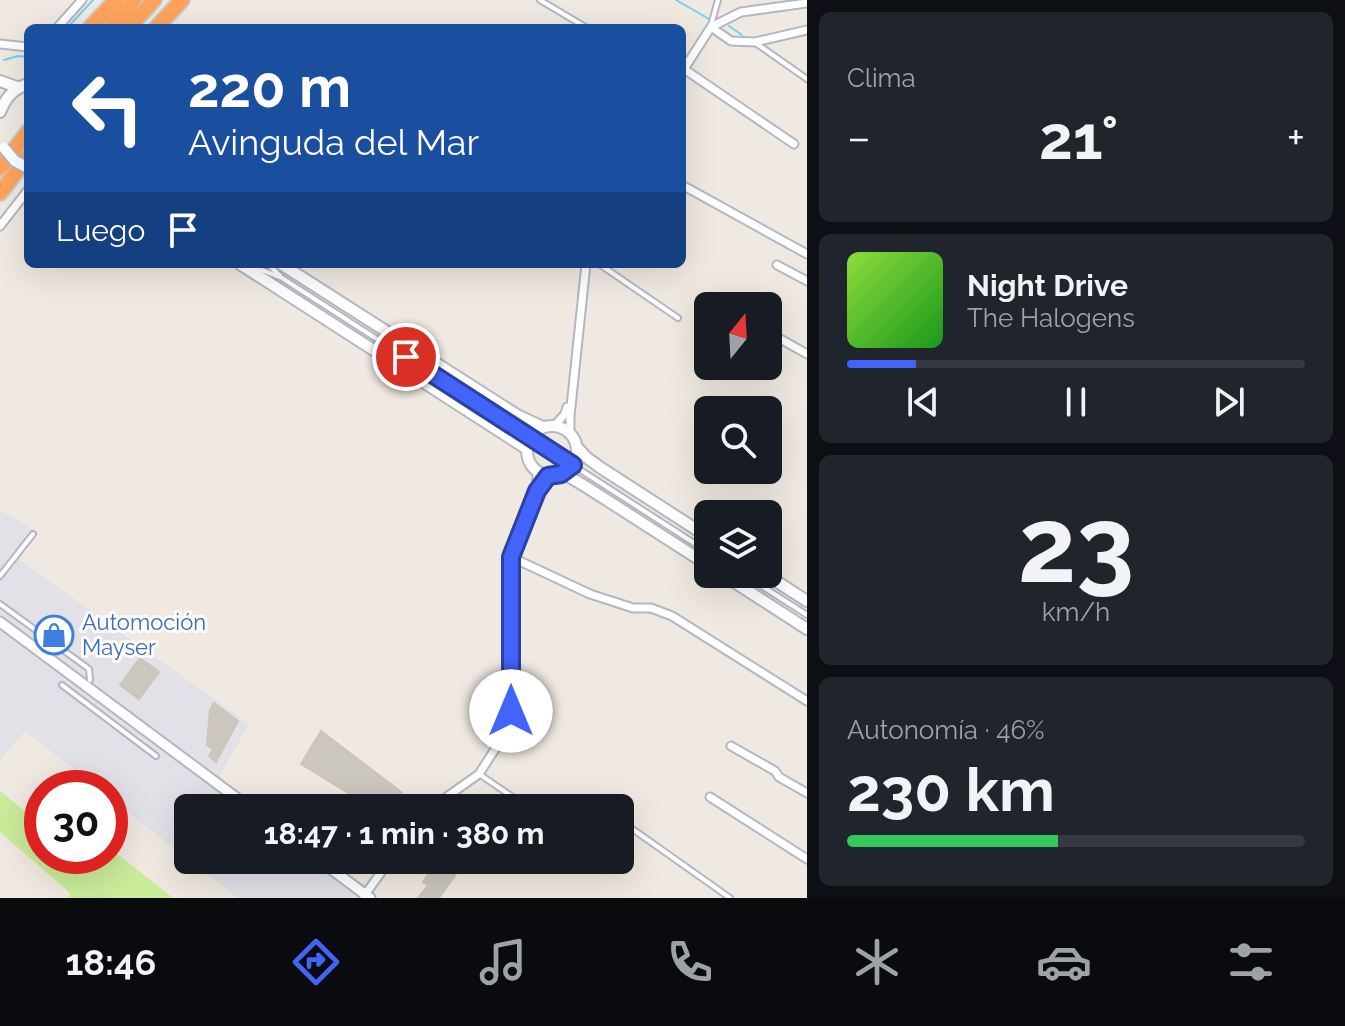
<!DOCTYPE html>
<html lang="es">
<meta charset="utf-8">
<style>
:root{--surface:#171b24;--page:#20242c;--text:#f1f3f6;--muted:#9ea1a6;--line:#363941;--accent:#4264fb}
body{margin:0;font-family:Raleway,sans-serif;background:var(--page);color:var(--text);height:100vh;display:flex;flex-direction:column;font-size:30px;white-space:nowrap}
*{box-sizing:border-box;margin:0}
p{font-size:26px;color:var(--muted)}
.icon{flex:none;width:44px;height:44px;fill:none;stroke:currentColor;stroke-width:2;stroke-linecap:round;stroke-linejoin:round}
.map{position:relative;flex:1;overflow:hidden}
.details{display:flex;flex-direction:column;gap:12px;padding:12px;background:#0d0f14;width:538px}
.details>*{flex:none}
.hud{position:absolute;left:24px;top:24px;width:662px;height:244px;border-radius:12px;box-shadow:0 8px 32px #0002;background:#1a4fa0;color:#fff;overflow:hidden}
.needle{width:52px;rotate:18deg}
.buttons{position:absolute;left:694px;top:292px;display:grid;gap:16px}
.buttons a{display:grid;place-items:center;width:88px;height:88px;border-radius:12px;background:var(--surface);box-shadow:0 8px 32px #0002;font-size:40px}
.speed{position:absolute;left:24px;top:770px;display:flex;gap:16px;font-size:40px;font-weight:700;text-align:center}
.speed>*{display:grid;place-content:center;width:104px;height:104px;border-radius:50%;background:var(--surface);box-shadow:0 8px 32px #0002;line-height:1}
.speed .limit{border:12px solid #d22;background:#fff;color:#111}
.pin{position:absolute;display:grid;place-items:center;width:68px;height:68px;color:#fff;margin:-34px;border:4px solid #fff;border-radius:50%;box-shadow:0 2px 8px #0007}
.me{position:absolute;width:88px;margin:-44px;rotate:0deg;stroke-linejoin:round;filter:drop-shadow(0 0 6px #0008)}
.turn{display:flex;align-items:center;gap:28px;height:168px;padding:0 32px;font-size:36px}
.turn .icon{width:104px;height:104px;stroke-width:2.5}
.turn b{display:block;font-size:56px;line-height:68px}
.then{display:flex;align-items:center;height:76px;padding:0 32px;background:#0003;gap:16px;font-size:30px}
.big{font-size:60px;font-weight:700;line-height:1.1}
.details .card{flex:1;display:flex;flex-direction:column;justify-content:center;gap:12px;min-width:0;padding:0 28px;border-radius:12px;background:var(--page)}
.details .dial{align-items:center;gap:0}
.dial b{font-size:104px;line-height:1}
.song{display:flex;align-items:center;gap:24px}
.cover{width:96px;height:96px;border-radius:12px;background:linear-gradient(135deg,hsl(90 70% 55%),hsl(120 70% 35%))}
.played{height:8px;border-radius:4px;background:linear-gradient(90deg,var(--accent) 15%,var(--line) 15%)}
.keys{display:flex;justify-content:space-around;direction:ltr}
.heat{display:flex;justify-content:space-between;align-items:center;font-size:44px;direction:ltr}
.charge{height:12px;border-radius:6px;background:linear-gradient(90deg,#34c759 46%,var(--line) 0)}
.trip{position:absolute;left:174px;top:794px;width:460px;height:80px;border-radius:12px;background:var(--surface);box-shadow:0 8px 32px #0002;font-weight:700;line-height:80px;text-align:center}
.tabs{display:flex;height:128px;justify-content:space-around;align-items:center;background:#090b0e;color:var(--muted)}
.tabs .icon{width:56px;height:56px}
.tabs .current{color:var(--accent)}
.tabs b{font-size:36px;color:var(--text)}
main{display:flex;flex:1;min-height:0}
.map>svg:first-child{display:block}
.industrial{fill:#e3e1e8}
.pitch{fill:#c9ec9a}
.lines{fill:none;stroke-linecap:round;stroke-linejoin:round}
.stream{stroke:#75cff0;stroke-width:2}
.building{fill:#cbc7bf;stroke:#cbc5ba;stroke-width:2}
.service-casing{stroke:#b4b7c1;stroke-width:8}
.minor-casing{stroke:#b4b7c1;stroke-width:11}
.tertiary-casing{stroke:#b4b7c1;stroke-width:13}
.secondary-casing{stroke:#b4b7c1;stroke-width:14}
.motorway-casing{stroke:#c9c9c9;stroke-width:18}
.service{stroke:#fff;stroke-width:4}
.minor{stroke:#fff;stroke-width:7}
.tertiary{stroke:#fff;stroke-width:9}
.secondary{stroke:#fff;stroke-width:10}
.motorway{stroke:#ffa35c;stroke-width:14}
.secondary-bridge-casing{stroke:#b4b7c1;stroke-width:14;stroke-linecap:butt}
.secondary-bridge{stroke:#fff;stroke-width:10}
.route-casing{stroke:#2b41a3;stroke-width:20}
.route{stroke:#4264fb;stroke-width:14}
.labels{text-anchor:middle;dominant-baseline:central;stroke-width:6;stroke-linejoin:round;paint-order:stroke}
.shop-label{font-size:22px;fill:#366cbe;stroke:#fff;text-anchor:start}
</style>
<main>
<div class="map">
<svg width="807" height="898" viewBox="0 0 807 898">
<rect width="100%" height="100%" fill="#efe9e1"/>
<!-- industrial -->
<g class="industrial">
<polygon points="0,510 32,529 13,555 249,724 213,788 239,808 188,808 188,859 110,798 110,788 98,788 25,731 0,760"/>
<polygon points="190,860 309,860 359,898 238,898"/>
</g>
<!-- pitch -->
<polygon class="pitch" points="0,791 42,825 42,856 110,856 110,848 173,898 68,898 71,894 0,832"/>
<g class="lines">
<!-- stream -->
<g class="stream">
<polyline points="676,0 709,19"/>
<polyline points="729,26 742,35"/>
<polyline points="67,28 93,0"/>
<polyline points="759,47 807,83"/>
<polyline points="4,60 18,56 28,57"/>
</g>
</g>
<!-- building -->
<g class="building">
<polygon points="140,658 159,672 139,699 120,685"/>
<polygon points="214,703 238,721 216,762 209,756 213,749 207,745 210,710"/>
<polygon points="321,731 401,792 404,797 405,805 403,808 373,808 301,764"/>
<polygon points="412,860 447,860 444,865 456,874 439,898 418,898 428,885 423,882 429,873"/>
</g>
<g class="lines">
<defs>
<g id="service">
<polyline points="540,0 587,28"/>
<polyline points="711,25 718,0"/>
<polyline points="757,44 807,79"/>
<polyline points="268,264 280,276"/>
<polyline points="599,264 678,318"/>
<polyline points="249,265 282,278 708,552"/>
<polyline points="743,574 807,615"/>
<polyline points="0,576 33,534"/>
<polyline points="0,604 89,669 90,680"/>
<polyline points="62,685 156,756"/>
<polyline points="479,774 529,808"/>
<polyline points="620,846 631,828 730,898"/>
<polyline points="606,860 610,863 612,860"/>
</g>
<g id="minor">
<polyline points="711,27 731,41 755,42 807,30"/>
<polyline points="57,28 82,0"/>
<polyline points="0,44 28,47"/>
<polyline points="684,69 794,144"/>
<polyline points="682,72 711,27 741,12 807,3"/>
<polyline points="682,185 807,254"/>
<polyline points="0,226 28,190"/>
<polyline points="777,265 807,281"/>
<polyline points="768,332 807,354"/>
<polyline points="554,426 565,414 567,407"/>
<polyline points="570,433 570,416 586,264"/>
<polyline points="537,471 537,488"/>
<polyline points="511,557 590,594 633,608 651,608 672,616 807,701"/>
<polyline points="731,746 775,771 779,777 807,793"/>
<polyline points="710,797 807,859"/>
<polyline points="431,808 479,774 499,743 511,711 511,557 537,491 548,476"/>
<polyline points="364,896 390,860"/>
</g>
<g id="tertiary">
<polyline points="0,622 250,808"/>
<polyline points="319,860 370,898"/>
</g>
<g id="secondary">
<polyline points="0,81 17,87"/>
<path d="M0 112C6 97 13 89 28 84"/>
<polyline points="240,264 527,449"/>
<polyline points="281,264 517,415 543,427"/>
<circle cx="552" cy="451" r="25"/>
<polyline points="577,447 586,457 601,468 708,537"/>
<polyline points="561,474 568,476 588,488 708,565"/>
<polyline points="722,574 807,629"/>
<polyline points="765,574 807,601"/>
</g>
<g id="motorway">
<polyline points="90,28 116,0"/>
<polyline points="110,28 134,0"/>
<polyline points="128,28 154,0"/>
<polyline points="156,28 182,0"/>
<polyline points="0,168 28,132"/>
<polyline points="0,193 28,156"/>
</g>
</defs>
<!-- service casing -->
<use href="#service" class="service-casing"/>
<!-- minor casing -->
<use href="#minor" class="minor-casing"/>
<!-- tertiary casing -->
<use href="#tertiary" class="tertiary-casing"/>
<!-- secondary casing -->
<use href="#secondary" class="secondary-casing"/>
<!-- motorway casing -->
<use href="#motorway" class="motorway-casing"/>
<!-- service -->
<use href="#service" class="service"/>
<!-- minor -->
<use href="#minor" class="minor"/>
<!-- tertiary -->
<use href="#tertiary" class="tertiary"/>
<!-- secondary -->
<use href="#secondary" class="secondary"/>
<!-- motorway -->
<use href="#motorway" class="motorway"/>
<defs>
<polyline id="secondary-bridge" points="4,148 15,161 28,168"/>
</defs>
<!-- secondary-bridge casing -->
<use href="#secondary-bridge" class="secondary-bridge-casing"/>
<!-- secondary-bridge -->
<use href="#secondary-bridge" class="secondary-bridge"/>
</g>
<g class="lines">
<defs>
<polyline id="route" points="406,357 573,465 561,474 548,476 537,491 511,557 511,711"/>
</defs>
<!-- route casing -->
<use href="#route" class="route-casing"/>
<!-- route -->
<use href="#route" class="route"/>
</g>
<!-- icons -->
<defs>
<symbol id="shop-ring" viewBox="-11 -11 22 22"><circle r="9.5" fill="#fff" stroke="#3f7fe0" stroke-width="1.5"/><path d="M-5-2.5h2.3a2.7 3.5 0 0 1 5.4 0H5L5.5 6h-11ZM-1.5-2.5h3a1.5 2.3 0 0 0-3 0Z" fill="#3f7fe0"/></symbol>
</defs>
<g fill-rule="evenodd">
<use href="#shop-ring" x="32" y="613" width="44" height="44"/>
</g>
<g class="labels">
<!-- shop labels -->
<g class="shop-label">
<text x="82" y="622">Automoción<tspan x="82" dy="25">Mayser</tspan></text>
</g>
</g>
</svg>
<div class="buttons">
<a><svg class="needle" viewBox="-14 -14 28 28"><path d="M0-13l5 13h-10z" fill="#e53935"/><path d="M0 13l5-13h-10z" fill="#9ea1a6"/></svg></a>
<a><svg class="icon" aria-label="search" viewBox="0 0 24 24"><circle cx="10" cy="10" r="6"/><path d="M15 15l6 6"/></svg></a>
<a><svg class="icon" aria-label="layers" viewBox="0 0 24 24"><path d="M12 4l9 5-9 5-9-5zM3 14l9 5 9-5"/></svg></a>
</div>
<div class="speed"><div class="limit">30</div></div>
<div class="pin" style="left:406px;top:357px;background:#d93025"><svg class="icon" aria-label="arrive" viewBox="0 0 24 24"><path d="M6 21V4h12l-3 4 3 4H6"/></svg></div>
<svg class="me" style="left:511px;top:711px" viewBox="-20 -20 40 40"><circle r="19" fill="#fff"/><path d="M0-13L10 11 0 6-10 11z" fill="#4264fb"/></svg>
<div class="trip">18:47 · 1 min · 380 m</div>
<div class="hud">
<div class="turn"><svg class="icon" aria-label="left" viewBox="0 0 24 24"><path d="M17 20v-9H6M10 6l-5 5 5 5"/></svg><div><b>220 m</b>Avinguda del Mar</div></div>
<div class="then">Luego<svg class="icon" aria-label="arrive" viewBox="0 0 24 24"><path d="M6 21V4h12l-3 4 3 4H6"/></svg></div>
</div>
</div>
<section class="details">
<div class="card"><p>Clima</p>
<div class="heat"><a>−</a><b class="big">21°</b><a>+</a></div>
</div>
<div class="card">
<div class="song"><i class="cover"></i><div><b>Night Drive</b><p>The Halogens</p></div></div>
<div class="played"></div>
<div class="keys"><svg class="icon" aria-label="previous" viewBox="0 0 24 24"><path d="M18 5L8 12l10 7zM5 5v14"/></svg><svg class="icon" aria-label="pause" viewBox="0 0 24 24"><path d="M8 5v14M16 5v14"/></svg><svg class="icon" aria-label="next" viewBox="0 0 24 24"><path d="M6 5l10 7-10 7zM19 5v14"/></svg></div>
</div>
<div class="card dial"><b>23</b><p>km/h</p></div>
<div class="card"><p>Autonomía · 46%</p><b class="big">230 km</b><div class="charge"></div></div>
</section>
</main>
<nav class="tabs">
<b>18:46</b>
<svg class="icon current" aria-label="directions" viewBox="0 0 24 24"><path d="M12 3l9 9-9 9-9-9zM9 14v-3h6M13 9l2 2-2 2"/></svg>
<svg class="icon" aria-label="music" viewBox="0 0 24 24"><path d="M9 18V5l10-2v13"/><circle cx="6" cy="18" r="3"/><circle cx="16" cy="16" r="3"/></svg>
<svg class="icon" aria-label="phone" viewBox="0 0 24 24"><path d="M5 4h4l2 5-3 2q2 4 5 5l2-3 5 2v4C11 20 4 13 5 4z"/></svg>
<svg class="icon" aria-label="climate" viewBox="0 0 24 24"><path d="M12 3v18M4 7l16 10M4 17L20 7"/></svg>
<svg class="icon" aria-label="car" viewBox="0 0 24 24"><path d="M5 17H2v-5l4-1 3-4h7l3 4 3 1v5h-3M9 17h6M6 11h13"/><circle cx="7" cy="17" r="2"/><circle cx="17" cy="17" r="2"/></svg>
<svg class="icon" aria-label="filters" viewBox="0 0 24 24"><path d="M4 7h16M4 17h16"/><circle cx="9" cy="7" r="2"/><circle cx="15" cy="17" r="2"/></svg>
</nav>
